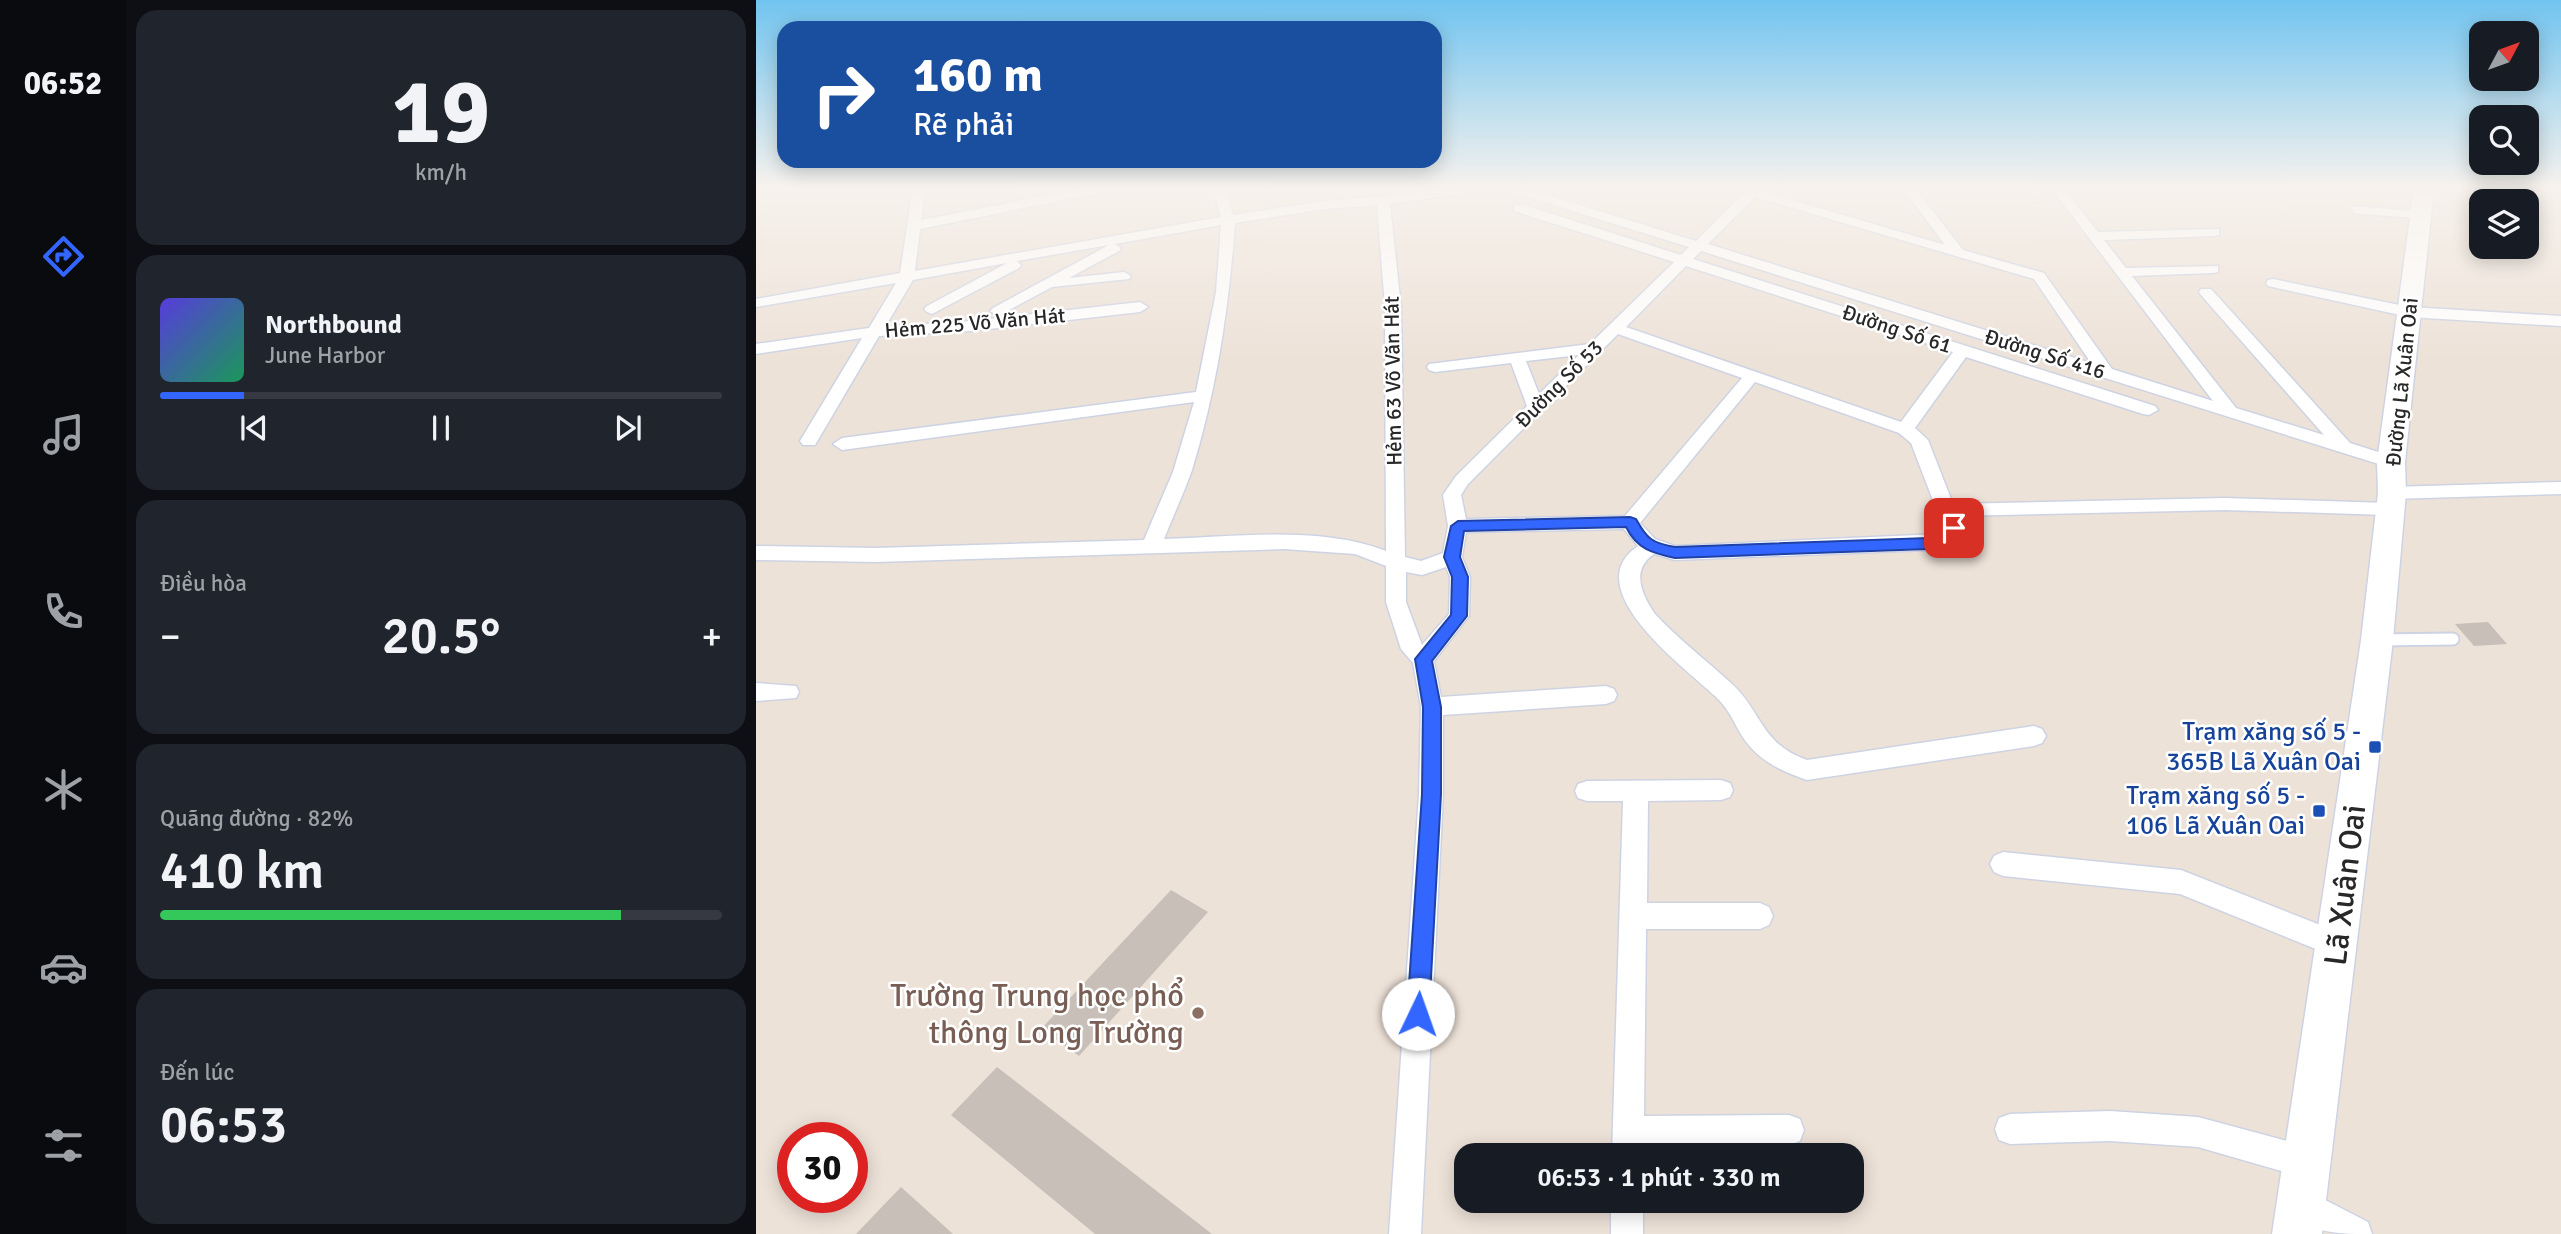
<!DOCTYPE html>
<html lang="vi">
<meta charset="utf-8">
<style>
:root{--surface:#171b24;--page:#20242c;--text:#f1f3f6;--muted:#9ea1a6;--line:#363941;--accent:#3266ff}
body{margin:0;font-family:Signika,sans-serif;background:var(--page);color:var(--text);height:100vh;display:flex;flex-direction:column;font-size:26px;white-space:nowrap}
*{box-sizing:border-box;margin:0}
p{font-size:23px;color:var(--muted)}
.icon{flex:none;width:38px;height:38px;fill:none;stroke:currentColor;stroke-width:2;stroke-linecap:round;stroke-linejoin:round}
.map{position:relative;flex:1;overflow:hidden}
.panel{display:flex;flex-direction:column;gap:10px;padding:10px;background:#0d0f14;width:630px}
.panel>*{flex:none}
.top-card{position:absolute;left:21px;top:21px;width:665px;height:147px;border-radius:21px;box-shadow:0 4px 18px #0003;background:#1a4fa0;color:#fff;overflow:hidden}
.needle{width:46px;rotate:49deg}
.fabs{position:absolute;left:1713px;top:21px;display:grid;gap:14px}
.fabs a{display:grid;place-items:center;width:70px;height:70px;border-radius:14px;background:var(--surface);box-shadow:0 4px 18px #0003;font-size:35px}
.speed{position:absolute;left:21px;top:1122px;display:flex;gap:14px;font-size:35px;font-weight:700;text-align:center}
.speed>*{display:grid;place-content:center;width:91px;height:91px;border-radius:50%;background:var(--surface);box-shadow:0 4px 18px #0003;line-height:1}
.speed .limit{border:10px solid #d22;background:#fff;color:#111}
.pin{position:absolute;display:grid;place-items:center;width:60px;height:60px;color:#fff;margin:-30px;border-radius:14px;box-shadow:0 4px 10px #0006}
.me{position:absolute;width:77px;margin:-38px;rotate:3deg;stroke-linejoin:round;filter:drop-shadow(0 0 5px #0008)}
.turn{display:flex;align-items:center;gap:24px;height:147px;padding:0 21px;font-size:32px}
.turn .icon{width:91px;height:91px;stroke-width:2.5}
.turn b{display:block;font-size:49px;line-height:60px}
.big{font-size:52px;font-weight:600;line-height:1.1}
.panel .tile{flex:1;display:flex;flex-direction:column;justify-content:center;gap:10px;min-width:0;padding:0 24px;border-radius:21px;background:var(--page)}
.panel .dial{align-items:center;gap:0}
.dial b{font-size:91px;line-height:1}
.song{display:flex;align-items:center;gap:21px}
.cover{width:84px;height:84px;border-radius:10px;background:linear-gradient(135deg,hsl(250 70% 55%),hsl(150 70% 35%))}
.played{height:7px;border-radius:4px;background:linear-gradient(90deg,var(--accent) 15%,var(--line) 15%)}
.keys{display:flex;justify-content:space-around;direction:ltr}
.heat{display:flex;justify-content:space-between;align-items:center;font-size:38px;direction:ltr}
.charge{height:10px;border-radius:5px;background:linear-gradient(90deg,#34c759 82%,var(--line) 0)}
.trip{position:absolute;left:698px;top:1143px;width:410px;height:70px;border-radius:21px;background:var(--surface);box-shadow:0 4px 18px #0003;font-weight:600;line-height:70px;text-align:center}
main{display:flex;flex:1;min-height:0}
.tab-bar{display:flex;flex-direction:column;width:126px;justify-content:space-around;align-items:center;background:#090b0e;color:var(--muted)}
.tab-bar .icon{width:49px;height:49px}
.tab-bar .selected{color:var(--accent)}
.tab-bar b{font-size:32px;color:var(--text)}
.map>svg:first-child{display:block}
.building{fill:#c7bfb8}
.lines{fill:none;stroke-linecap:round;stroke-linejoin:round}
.lane-far1-casing{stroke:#cdd3e3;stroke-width:10}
.lane-casing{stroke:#cdd3e3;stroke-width:15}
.street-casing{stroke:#cdd3e3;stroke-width:3}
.secondary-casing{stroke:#cdd3e3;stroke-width:3}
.lane-far1{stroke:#fff;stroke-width:7}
.lane{stroke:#fff;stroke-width:11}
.street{fill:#fff;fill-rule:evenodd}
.secondary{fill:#fff;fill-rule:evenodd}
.route{fill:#3266ff;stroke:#2042a6;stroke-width:2}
.transit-dot{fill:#1a4fb4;stroke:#fff;stroke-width:2.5}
.education-dot{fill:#8d6e63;stroke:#fff;stroke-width:2.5}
.labels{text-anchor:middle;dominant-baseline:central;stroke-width:5;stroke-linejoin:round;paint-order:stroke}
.far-street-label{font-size:21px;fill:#282828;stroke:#fff}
.transit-label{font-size:26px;fill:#164399;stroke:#fff;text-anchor:end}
.near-street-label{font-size:32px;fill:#282828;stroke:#fff}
.near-education-label{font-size:32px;fill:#785e54;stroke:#fff;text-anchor:end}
</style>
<main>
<nav class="tab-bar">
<b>06:52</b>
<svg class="icon selected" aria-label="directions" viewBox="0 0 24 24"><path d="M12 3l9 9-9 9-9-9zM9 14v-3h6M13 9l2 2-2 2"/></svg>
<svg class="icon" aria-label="music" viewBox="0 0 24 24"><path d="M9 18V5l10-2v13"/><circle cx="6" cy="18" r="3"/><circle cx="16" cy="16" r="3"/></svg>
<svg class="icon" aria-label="phone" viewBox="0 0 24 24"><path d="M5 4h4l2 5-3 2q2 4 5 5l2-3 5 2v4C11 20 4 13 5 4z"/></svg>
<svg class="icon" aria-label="climate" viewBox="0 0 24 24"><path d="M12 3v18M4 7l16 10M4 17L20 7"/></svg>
<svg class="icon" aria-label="car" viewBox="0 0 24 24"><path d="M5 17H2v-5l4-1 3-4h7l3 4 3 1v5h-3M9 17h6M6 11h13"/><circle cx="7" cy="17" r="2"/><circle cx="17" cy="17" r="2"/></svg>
<svg class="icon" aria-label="filters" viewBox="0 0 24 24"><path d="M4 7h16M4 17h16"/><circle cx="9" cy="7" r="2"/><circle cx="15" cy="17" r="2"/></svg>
</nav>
<section class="panel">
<div class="tile dial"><b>19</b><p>km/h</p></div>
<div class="tile">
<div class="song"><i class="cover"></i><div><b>Northbound</b><p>June Harbor</p></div></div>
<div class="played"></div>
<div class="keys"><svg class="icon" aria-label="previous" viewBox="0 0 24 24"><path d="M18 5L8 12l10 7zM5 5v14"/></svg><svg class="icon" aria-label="pause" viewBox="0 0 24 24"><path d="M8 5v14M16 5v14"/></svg><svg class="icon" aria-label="next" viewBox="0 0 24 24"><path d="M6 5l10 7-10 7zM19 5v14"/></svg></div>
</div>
<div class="tile"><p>Điều hòa</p>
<div class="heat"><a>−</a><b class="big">20.5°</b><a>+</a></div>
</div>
<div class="tile"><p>Quãng đường · 82%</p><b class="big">410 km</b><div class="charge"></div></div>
<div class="tile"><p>Đến lúc</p><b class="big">06:53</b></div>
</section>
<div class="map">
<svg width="1805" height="1234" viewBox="0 0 1805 1234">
<rect width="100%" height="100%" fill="#ede2d8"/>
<!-- building -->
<g class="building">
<polygon points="1732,622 1751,644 1718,646 1699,624"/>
<polygon points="415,890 452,912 323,1056 285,1029"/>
<polygon points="241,1067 456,1234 339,1234 195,1115"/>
<polygon points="145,1187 197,1234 100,1234"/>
</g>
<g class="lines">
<defs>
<polyline id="lane-far1" points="1600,210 1666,215"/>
<polyline id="lane" points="1623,640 1697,639"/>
<g id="street">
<path d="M157 188H169L165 220 330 188H353L347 192 164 229 159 271 465 217 457 188H469L477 215 568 201 627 197 690 188H719L713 192 634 204 645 307 649 557 665 561 687 553 692 526 687 495 700 476 771 406 755 363 679 372 673 370 671 367 673 364 834 344 918 262 758 211V205H768L925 255 933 247 752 191 751 188H769L940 241 991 189 1007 188 1006 191 1189 245 1151 194 1144 188H1159L1207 250 1288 273 1356 369 1457 401 1295 188H1307L1342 232 1463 229V235L1458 236 1348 240 1370 268 1462 266V272L1457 273 1376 276 1480 408 1568 435 1445 295 1443 292 1445 289H1455L1594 443 1641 458 1644 462 1641 466H1629L945 251 937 259 1399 406 1402 410 1393 415 1387 414 1210 357 1159 428 1172 440 1197 504 1469 498 1632 503 1639 505 1641 509 1639 513 1632 515 1469 510 1202 516 1208 529 1198 544 1173 550 919 560 898 554C874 570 886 595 899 614 923 640 950 660 976 684 1007 713 1004 743 1051 760L1278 726 1286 729 1290 736 1286 743 1278 746 1051 780C1022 770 999 759 983 731 976 718 971 707 959 696 931 669 819 588 882 546L868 529 710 532 706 557 714 577 713 616 678 661 685 697 850 686 858 689 861 695 858 701 850 704 687 715V794L665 1234H633L663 794 665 707 657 663 645 649 630 602V566L599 554 528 549 120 562 0 560V546L120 548 388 540 417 472 438 402 86 450 77 444 86 438 440 392 460 292 465 225 359 244 365 248 363 251 313 278 368 272 375 276 373 279 296 287 242 316 234 311 237 308 353 245 261 261 265 265 263 268 176 314 171 312 168 309 171 306 251 263 157 280 129 327 215 321 384 302 392 307 384 312 215 331 123 336 59 445H47L44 441 106 338 0 354V344L113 328 140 283 0 307V299L144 273ZM999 197 1278 279 1335 363 952 244ZM621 205 629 307 630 551C564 525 477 537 408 539 417 516 428 493 436 470 461 389 473 307 479 223L568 209ZM930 266 1197 352 1145 422 870 327ZM862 334 986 378 869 516 710 519 705 495 712 484ZM823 355 783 394 770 361ZM999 382 1143 433 1155 443 1188 529 1184 534 919 546 899 539 884 523ZM690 567 694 577 693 614 666 645 650 602V572L666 575Z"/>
<polygon points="1517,279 1653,307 1805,316 1805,326 1653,317 1512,286 1510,283 1512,280"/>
<polygon points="1805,482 1805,494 1636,499 1629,497 1627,493 1629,489 1636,487"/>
<polygon points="0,683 40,686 43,692 40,698 0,701"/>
<polygon points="965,780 974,783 977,790 974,797 965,800 892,801 891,903 1004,903 1013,907 1017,916 1013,925 1004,929 890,929 888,1116 1033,1115 1044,1119 1048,1130 1044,1141 1033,1145 888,1147 888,1155 856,1155 867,801 831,801 822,798 819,791 822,784 831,781"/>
<polygon points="1247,852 1425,870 1592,936 1596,945 1592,954 1582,958 1424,894 1247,876 1238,872 1234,864 1238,856"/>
<polygon points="1354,1111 1442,1117 1553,1147 1564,1152 1569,1163 1564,1174 1553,1179 1442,1147 1354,1141 1254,1144 1243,1140 1239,1129 1243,1118 1254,1114"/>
<path d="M1544 1187 1612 1222 1616 1234C1586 1234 1542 1234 1528 1203L1533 1192Z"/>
<rect x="855" y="1200" width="32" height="34"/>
</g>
<polygon id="secondary" points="1658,188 1678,188 1649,462 1650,493 1637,640 1566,1234 1516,1234 1605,640 1622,493 1621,462"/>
</defs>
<!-- lane-far1 casing -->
<use href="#lane-far1" class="lane-far1-casing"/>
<!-- lane casing -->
<use href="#lane" class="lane-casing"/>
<!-- street casing -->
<use href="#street" class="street-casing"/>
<!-- secondary casing -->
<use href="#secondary" class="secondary-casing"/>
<!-- lane-far1 -->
<use href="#lane-far1" class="lane-far1"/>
<!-- lane -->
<use href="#lane" class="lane"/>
<!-- street -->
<use href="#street" class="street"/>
<!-- secondary -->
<use href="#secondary" class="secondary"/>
</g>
<!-- sky -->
<linearGradient id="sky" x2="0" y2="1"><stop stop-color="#71c4f0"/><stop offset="0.52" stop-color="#f7f2ed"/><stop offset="1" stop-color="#f7f2ed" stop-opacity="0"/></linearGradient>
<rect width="1805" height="360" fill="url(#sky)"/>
<!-- route -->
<path class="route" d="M874 517 880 519C891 539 896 543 919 547L1173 538 1186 535 1193 525H1203L1205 528 1196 543 1173 549 919 558C896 553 881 549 870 527L708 531 704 557 712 577 711 616 676 661 685 707V794L673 1014 670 1022 662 1025 655 1022 651 1014 666 794 667 707 659 659 695 615 696 577 688 557 695 526 702 521Z"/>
<!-- markers -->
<g class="transit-dot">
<rect x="1612" y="740" width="14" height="14" rx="3.5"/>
<rect x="1556" y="804" width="14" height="14" rx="3.5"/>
</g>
<circle class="education-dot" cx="442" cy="1013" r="7"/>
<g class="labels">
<!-- far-street labels -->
<g class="far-street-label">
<text transform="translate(219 323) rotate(-5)">Hẻm 225 Võ Văn Hát</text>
<text transform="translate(1141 329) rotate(18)">Đường Số 61</text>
<text transform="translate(1289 354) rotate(17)">Đường Số 416</text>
<text transform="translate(637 381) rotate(-91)">Hẻm 63 Võ Văn Hát</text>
<text transform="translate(1646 382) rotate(-84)">Đường Lã Xuân Oai</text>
<text transform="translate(803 384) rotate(-45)">Đường Số 53</text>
</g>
<!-- transit labels -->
<g class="transit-label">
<text x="1605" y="732">Trạm xăng số 5 -<tspan x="1605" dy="30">365B Lã Xuân Oai</tspan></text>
<text x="1549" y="796">Trạm xăng số 5 -<tspan x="1549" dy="30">106 Lã Xuân Oai</tspan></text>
</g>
<!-- near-street labels -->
<g class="near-street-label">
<text transform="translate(1589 885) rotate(-83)">Lã Xuân Oai</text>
</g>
<!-- near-education labels -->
<g class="near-education-label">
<text x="428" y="995">Trường Trung học phổ<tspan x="428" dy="37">thông Long Trường</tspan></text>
</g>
</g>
</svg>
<div class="fabs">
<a><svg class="needle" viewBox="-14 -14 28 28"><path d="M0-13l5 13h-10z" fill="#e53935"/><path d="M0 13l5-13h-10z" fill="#9ea1a6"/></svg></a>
<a><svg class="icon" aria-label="search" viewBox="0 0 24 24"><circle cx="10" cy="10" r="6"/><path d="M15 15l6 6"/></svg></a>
<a><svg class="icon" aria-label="layers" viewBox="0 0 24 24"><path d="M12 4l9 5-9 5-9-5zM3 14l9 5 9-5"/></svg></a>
</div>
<div class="speed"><div class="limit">30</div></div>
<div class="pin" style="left:1198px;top:528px;background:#d93025"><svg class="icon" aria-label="arrive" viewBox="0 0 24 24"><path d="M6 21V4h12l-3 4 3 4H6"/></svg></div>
<svg class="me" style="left:662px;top:1014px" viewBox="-20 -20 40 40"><circle r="19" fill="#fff"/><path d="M0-13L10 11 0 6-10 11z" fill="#3266ff"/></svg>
<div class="trip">06:53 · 1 phút · 330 m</div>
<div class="top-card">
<div class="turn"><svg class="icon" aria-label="right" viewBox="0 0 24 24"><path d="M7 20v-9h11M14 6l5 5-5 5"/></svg><div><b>160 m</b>Rẽ phải</div></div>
</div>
</div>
</main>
